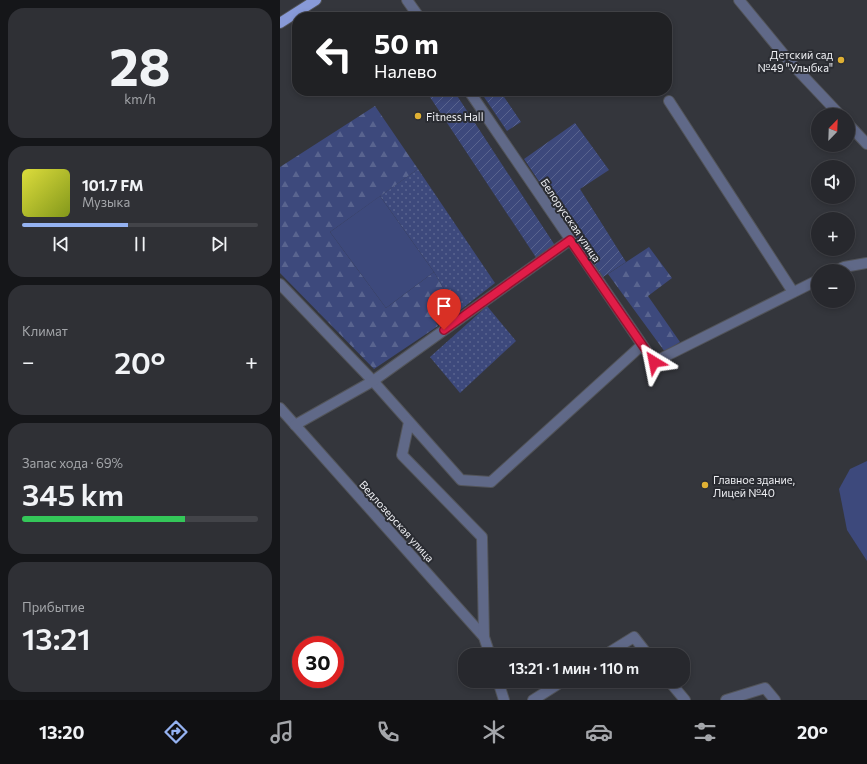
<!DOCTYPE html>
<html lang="ru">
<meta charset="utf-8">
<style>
:root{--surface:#27282d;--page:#2f3035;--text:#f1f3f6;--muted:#a4a6aa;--line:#434449;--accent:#95b2f1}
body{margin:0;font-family:Commissioner,sans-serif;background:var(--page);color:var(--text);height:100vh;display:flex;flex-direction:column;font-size:15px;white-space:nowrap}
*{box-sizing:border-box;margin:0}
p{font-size:13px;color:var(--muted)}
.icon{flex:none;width:22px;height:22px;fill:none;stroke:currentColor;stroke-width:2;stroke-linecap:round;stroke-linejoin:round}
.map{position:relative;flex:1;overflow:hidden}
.drawer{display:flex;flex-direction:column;gap:8px;padding:8px;background:#151619;width:280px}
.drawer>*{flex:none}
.top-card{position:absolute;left:12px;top:12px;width:380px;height:84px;border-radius:16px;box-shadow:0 2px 6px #0003,0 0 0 1px var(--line);background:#202124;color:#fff;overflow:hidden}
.needle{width:26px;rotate:23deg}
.tools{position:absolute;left:531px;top:108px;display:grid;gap:8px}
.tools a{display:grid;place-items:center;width:44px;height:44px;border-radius:50%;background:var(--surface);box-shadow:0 2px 6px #0003,0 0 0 1px var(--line);font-size:20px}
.speed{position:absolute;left:12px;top:636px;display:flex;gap:8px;font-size:20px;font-weight:700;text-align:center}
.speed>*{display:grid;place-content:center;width:52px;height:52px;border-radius:50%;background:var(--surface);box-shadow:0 2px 6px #0003,0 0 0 1px var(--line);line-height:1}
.speed .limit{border:6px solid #d22;background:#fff;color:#111}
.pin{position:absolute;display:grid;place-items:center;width:34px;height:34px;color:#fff;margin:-41px -17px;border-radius:50% 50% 50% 0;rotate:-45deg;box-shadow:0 0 4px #0007}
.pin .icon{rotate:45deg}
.me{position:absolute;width:44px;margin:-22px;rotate:325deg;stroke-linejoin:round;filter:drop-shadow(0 0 3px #0008)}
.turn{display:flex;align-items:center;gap:14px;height:84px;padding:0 16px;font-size:18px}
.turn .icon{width:52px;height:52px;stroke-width:2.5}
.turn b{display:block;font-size:28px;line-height:34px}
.big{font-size:30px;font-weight:600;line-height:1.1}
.drawer .tile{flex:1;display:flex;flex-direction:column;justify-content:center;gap:6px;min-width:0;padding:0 14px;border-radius:16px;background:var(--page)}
.drawer .dial{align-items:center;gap:0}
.dial b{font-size:52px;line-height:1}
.song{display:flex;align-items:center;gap:12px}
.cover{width:48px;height:48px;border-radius:6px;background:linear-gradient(135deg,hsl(60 70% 55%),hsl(70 70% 35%))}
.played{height:4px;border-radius:2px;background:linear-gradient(90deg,var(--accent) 45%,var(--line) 45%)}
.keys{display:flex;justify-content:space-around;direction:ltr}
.heat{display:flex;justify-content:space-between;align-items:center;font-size:22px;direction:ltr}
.charge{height:6px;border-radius:3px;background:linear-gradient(90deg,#34c759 69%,var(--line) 0)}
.trip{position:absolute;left:178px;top:648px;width:232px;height:40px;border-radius:16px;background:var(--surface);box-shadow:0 2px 6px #0003,0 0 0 1px var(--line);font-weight:600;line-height:40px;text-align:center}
.tab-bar{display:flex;height:64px;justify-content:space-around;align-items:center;background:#101012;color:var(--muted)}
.tab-bar .icon{width:28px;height:28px}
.tab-bar .active{color:var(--accent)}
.tab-bar b{font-size:18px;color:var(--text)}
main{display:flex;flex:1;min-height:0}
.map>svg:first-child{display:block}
.grass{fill:url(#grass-dots)}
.forest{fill:url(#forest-firs)}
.park{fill:#3d497c}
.garden{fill:url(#garden-furrows)}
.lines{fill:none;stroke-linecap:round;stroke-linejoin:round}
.minor-casing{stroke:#525459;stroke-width:12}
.major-casing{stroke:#525459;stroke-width:12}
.minor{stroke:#606988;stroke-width:10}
.major{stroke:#889ad8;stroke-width:10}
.route-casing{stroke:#92132f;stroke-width:10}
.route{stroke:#e11d48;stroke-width:7}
.poi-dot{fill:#dfb034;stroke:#2a2c32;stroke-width:1.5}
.labels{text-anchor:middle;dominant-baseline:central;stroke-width:4;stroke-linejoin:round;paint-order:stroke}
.poi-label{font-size:11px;fill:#eeeff3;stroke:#2a2c32;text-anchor:start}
.street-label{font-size:11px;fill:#eeeff3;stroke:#2a2c32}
</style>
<main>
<section class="drawer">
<div class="tile dial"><b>28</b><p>km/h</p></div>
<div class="tile">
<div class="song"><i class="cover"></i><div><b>101.7 FM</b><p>Музыка</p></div></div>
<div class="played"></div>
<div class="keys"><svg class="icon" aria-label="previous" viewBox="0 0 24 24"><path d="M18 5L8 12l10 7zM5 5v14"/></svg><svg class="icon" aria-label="pause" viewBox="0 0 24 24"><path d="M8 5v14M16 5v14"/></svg><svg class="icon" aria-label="next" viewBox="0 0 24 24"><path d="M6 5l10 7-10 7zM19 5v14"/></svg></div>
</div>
<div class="tile"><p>Климат</p>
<div class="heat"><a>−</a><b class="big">20°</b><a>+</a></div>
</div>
<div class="tile"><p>Запас хода · 69%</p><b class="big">345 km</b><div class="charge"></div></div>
<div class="tile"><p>Прибытие</p><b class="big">13:21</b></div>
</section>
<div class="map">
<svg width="587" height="700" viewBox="0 0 587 700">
<defs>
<pattern id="grass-dots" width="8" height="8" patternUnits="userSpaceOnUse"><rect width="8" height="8" fill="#3d497c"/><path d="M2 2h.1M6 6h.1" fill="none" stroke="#59648f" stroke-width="1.8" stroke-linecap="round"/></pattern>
<pattern id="forest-firs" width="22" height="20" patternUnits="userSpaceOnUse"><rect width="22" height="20" fill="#3d497c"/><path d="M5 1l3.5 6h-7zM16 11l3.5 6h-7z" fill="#59648f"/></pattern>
<pattern id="garden-furrows" width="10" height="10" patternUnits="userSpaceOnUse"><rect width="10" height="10" fill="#3d497c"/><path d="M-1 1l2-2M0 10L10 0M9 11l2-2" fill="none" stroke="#59648f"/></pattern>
</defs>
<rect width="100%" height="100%" fill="#34363c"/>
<!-- grass -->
<g class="grass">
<polygon points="138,169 215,283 179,311 170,299 154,272 100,196"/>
<polygon points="207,306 236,341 180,393 150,357"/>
</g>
<!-- forest -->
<g class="forest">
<polygon points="95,106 138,169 50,232 106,308 154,272 170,299 150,313 158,326 94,369 0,273 0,167"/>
<polygon points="369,247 392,278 368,296 400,342 385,352 328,274"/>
</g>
<!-- park -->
<g class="park">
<polygon points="100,196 154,272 106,308 50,232"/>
<polygon points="587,461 587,561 567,530 559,489 570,469"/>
</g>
<!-- garden -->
<g class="garden">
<polygon points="146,91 174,91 276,247 257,259"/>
<polygon points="200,91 220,91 241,122 227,131"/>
<polygon points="295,123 329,170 300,189 346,262 323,277 244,159"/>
</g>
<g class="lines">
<defs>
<g id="minor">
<polyline points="127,0 139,17"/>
<polyline points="459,0 510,62 560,115"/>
<polyline points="189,91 374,362 538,280"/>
<polyline points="389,101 513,292"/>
<polyline points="568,124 587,144"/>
<polyline points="555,271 564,267 587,263"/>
<polyline points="0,284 93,381 181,480 211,482 362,345"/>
<polyline points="0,408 204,637 210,655"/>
<polyline points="129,422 122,455 202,537 204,637"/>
<polyline points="15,425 93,381 290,240"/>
<polyline points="325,655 354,637 368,655"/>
<polyline points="218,681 224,700"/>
<polyline points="389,681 405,700"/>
<polyline points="253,700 283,681"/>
<polyline points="446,700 485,688 495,700"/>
</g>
<polyline id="major" points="0,23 36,0"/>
</defs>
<!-- minor casing -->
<use href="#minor" class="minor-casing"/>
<!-- major casing -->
<use href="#major" class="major-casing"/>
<!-- minor -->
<use href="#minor" class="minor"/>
<!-- major -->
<use href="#major" class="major"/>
</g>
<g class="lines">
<defs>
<polyline id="route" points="164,330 290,240 374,362"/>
</defs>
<!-- route casing -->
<use href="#route" class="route-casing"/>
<!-- route -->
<use href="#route" class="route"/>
</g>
<!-- markers -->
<g class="poi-dot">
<circle cx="561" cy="60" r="4"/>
<circle cx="138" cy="116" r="4"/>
<circle cx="425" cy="485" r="4"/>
</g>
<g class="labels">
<!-- poi labels -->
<g class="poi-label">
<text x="553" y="54" text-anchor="end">Детский сад<tspan x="553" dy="13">№49 "Улыбка"</tspan></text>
<text x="146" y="116">Fitness Hall</text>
<text x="433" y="479">Главное здание,<tspan x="433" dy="13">Лицей №40</tspan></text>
</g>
<!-- street labels -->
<g class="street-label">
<text transform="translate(291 220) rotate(56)">Белорусская улица</text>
<text transform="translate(117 521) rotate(48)">Ведлозерская улица</text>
</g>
</g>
</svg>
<div class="tools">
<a><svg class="needle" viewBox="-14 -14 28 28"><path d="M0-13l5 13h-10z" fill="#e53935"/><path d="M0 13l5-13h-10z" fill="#a4a6aa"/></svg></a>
<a><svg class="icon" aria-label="sound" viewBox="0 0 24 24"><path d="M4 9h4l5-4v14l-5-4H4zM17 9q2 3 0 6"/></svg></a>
<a>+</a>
<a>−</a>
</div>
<div class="speed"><div class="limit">30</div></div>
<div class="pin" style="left:164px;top:330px;background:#d93025"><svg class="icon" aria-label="arrive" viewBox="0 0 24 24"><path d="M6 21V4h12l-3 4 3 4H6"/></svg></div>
<svg class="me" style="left:374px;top:362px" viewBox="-20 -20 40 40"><path d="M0-17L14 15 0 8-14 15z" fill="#e11d48" stroke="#fff" stroke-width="4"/></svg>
<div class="trip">13:21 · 1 мин · 110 m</div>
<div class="top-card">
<div class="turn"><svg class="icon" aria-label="left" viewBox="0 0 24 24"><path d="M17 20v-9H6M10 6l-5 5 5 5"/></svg><div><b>50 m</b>Налево</div></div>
</div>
</div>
</main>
<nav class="tab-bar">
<b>13:20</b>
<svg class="icon active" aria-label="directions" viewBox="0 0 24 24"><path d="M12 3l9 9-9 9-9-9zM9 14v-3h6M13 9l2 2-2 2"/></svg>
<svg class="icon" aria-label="music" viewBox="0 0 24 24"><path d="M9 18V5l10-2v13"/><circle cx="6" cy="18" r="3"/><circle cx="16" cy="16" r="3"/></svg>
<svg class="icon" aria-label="phone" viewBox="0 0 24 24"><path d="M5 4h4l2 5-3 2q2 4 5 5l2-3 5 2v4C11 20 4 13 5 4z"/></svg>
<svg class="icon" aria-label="climate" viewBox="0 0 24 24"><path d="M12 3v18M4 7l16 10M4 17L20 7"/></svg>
<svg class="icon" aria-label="car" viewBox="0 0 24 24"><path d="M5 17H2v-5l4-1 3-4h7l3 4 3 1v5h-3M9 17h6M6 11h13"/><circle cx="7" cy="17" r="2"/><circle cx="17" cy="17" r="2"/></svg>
<svg class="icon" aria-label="filters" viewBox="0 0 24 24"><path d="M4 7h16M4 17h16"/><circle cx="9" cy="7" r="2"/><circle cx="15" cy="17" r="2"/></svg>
<b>20°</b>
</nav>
